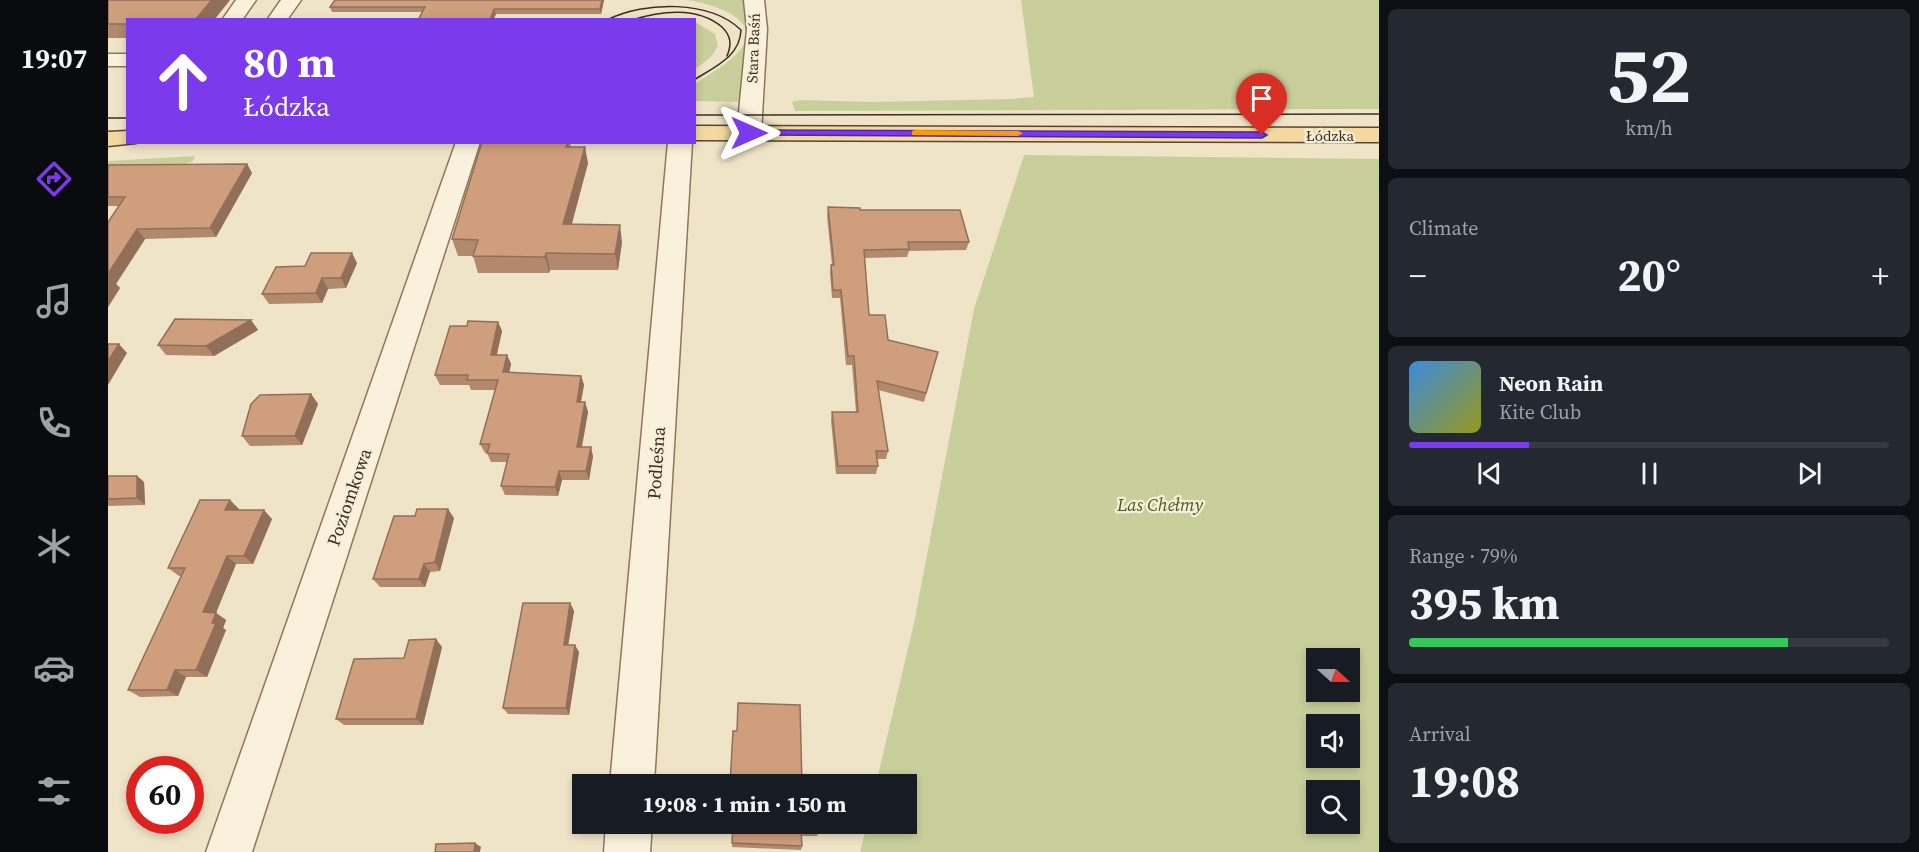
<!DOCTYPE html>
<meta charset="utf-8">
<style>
:root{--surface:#171b24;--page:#242831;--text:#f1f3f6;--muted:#9ea1a6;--line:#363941;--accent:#7c3aed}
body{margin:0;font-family:"Source Serif 4",serif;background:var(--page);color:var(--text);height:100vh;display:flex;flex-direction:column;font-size:22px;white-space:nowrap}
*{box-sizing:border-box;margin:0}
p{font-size:20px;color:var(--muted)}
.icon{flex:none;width:33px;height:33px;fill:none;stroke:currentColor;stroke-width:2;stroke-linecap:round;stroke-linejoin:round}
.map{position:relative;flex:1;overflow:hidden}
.details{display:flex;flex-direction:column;gap:9px;padding:9px;background:#0d0f14;width:540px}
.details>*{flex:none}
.hud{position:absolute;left:18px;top:18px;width:570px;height:126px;border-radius:0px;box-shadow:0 3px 9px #0003;background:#7c3aed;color:#fff;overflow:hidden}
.needle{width:39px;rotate:111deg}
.controls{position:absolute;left:1198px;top:648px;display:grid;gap:12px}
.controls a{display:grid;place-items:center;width:54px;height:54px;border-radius:0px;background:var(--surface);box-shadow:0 3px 9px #0003;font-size:30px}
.speed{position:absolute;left:18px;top:756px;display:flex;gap:12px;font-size:30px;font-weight:700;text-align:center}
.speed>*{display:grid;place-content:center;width:78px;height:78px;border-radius:50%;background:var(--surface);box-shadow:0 3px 9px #0003;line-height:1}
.speed .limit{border:9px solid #d22;background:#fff;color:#111}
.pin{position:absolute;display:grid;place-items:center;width:51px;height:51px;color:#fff;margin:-62px -26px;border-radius:50% 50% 50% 0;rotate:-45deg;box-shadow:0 0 6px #0007}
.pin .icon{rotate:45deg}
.me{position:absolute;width:66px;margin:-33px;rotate:90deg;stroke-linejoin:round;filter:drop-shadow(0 0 4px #0008)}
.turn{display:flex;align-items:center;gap:21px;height:126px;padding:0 18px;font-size:27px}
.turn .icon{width:78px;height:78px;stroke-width:2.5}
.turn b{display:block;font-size:42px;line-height:51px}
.big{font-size:45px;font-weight:700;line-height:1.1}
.details .card{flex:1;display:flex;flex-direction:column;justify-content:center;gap:9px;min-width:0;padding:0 21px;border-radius:9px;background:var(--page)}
.details .dial{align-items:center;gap:0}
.dial b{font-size:78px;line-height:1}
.song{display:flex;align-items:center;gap:18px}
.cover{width:72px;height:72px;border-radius:9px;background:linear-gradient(135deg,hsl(210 70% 55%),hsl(60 70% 35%))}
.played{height:6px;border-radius:3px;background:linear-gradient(90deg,var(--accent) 25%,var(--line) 25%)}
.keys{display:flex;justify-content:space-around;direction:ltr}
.heat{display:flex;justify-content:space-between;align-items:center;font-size:33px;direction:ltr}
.charge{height:9px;border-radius:4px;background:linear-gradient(90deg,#34c759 79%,var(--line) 0)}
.trip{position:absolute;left:464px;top:774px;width:345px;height:60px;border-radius:0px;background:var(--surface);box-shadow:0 3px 9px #0003;font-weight:700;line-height:60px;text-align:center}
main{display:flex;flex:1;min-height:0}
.tab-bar{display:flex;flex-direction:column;width:108px;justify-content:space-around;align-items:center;background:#090b0e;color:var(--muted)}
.tab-bar .icon{width:42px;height:42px}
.tab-bar .on{color:var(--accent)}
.tab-bar b{font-size:27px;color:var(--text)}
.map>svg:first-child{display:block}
.green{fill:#c9cf9b;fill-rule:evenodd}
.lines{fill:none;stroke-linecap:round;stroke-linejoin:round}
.minor-casing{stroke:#8d765c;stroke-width:3}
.major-casing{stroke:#5b4430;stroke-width:3}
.minor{fill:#faf1dc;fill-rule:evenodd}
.major{fill:#f3d9a0;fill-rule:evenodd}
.tram{stroke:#3d2e20;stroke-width:1.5}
.wall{fill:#b2896c}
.shaded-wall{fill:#916f58}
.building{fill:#cf9f7d;stroke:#916f58;stroke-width:1.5}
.route{fill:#7c3aed;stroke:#51269a;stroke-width:1.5}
.slow{fill:#f59e0b}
.labels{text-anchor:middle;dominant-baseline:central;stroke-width:4.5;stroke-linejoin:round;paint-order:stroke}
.far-street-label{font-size:15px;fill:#3d2e20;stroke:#f7eed8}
.street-label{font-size:18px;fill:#3d2e20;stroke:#f7eed8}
.park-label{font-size:18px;font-style:italic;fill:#4d5a26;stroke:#f7eed8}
</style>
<main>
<nav class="tab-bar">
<b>19:07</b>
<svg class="icon on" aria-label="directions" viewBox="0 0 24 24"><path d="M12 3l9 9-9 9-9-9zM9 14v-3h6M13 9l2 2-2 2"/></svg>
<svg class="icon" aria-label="music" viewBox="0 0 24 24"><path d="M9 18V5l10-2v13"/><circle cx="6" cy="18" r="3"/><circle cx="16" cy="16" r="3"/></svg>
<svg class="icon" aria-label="phone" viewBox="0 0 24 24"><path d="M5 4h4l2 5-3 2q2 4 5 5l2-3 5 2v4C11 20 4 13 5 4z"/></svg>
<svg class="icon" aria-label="climate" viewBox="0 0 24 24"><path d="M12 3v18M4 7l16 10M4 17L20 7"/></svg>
<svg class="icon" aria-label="car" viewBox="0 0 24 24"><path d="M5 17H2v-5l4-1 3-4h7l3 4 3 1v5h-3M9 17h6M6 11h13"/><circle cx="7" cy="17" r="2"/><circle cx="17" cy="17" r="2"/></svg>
<svg class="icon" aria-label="filters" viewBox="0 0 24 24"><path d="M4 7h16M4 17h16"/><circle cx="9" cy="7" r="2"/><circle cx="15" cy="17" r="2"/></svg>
</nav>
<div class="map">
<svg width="1271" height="852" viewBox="0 0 1271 852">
<rect width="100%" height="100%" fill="#f0e4c8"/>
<!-- green -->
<g class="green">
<path d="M579 0H639L641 37 631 102 587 101V84C601 74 621 64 632 50 658 18 600 3 579 0Z"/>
<polygon points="913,0 1271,0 1271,109 687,111 684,102 691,100 762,102 903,99 926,97"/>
<polygon points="587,22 607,34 610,46 603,57 587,69"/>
<path d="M916 155 1271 159V852H752L759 824H798V784H768L806 623 866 309ZM1209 658H1242V692H1209ZM1209 724H1242V758H1209ZM1209 790H1242V824H1209Z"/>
<polygon points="87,156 85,161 74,165 0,165 0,161"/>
</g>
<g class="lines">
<defs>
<g id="minor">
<polygon points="128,0 148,0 134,20 114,20"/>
<polygon points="173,0 193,0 179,20 159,20"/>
<polygon points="636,0 656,0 659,29 653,133 649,138 641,140 633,138 629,133 639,29"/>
<rect x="0" y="54" width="20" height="12"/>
<polygon points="348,142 372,142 144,852 98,852"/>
<polygon points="560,142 584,142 546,784 502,784"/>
<polygon points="498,824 544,824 542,852 496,852"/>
</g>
<g id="major">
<polygon points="586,126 1271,128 1271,142 586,140"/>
<polygon points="20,131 20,142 28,143 0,146 0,132"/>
</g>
</defs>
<!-- minor casing -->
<use href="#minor" class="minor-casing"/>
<!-- major casing -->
<use href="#major" class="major-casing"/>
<!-- minor -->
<use href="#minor" class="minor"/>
<!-- major -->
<use href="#major" class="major"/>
<!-- tram -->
<g class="tram">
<path d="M499 20C537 1 602 0 633 30 632 57 606 67 586 80"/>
<path d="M524 20C552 11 589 6 614 27 623 36 624 44 619 56"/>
<polyline points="586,115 1271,114"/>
<polyline points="0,118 20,118"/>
</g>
</g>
<!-- wall -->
<g class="wall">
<polygon points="0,0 122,0 106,20 20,20 20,38 0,38"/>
<polygon points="227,0 496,0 493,14 388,14 385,20 310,20 314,12 224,12 222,7"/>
<polygon points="462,142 463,147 480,163 464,224 514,242 510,270 442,270 441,273 370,273 365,256 350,256 344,239"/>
<polygon points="139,164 144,173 108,237 37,239 8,284 12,288 0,307 0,222 11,206 0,206 0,165"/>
<polygon points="720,207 752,210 861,242 858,250 801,251 799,257 756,258 761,315 780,340 830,352 816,402 770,390 780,451 778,459 769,459 770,466 768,474 728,474 723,420 724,412 748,412 744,365 738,365 732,298 724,298 722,273 723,265 724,265 719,216"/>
<polygon points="249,263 238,288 220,289 214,303 161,304 154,294 197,266"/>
<polygon points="143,320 150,330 106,356 58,355 50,345"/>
<polygon points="390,322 394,331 389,355 399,355 403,364 401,373 473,376 476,385 473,402 477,402 480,412 474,447 485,456 481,480 454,480 450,496 397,495 393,486 399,462 383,462 379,453 377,453 372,444 387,390 363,390 361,385 332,385 327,375"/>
<polygon points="203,394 210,404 194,445 142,446 134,436"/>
<polygon points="0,476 29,476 36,482 37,505 0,506"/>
<polygon points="131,509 130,510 164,519 145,564 128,564 108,613 118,620 115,628 118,630 99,677 78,677 70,696 32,697 20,690 73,576 71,576 60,568"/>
<polygon points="346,518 332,571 322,572 317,587 272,587 265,579"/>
<polygon points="462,603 466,611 460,645 471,652 461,715 400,714 395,708"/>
<polygon points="334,647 315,725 236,725 228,719 296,658"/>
<polygon points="625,824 711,832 709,836 694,836 694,846 693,850 624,847"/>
</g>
<!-- shaded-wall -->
<g class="shaded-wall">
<polygon points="104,0 122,0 106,20 87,20"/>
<polygon points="494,0 496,0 493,14 492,9"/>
<polygon points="386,9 388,14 385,20 382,20"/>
<polygon points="477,147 480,163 459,241 455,224"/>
<polygon points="139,164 144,173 108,237 102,228"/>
<polygon points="512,225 514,242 510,270 507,254"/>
<polygon points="29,229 37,239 8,284 12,288 0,307 0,274"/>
<polygon points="244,253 249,263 238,288 233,278"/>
<polygon points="438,253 442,270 441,273 437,257"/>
<polygon points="214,278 220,289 214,303 208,293"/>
<polygon points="143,320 150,330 106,356 98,346"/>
<polygon points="390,322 394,331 386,365 383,355"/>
<polygon points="11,344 19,353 0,385 0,361"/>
<polygon points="399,355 403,364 399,382 395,372"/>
<polygon points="473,376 476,385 471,411 469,402"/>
<polygon points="203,394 210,404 194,445 187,436"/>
<polygon points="477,402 480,412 472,456 469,447"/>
<polygon points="483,447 485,456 481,480 478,471"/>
<polygon points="451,471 454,480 450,496 447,487"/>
<polygon points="29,476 36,482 37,505 29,498"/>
<polygon points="122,500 131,509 126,519 117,510"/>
<polygon points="340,509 346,518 332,571 327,562"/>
<polygon points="156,510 164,519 145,564 136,556"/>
<polygon points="119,556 128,564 105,620 95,612"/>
<polygon points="316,564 322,572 317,587 311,579"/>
<polygon points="462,603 466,611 459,652 456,645"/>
<polygon points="108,613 118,620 115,628 118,630 99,677 88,670"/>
<polygon points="328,639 334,647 315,725 308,719"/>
<polygon points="467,645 471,652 461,715 458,708"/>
<polygon points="67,670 78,677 70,696 59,690"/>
<polygon points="367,843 373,847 372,852 366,852"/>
</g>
<!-- building -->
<g class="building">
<polygon points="0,0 104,0 87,20 20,20 20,24 0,24"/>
<polygon points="227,0 494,0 492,9 386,9 382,20 310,20 317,7 222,7"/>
<polygon points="374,142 460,142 458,147 477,147 455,224 512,225 507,254 438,253 437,257 365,256 370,240 344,239"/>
<polygon points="139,164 102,228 29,229 0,274 0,222 17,197 0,197 0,165"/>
<polygon points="720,207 752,208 752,210 852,210 861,242 800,242 801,249 756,250 761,315 777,315 780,340 830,352 818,393 769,381 780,451 768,451 770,466 730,466 724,412 750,412 746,356 740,356 733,290 725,290 723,265 726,265"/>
<polygon points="203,253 244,253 233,278 214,278 208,293 154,294 168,267 197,266"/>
<polygon points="67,319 143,320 98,346 50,345"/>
<polygon points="360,321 390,322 383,355 399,355 395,372 473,376 469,402 477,402 469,447 483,447 478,471 451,471 447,487 393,486 401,454 379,453 382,444 372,444 390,380 359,380 360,375 327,375 342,326 359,326"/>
<polygon points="0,344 11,344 0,361"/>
<polygon points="203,394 187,436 134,436 143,404 152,395"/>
<polygon points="0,476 29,476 29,498 0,499"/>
<polygon points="92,500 122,500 117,510 156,510 136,556 119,556 95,612 108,613 104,623 108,623 88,670 67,670 59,690 20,690 77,568 60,568"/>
<polygon points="309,509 340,509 327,562 316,564 311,579 265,579 286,516 307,516"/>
<polygon points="415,603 462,603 456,645 467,645 458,708 395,708"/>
<polygon points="328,639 308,719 228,719 246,659 296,658 301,640"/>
<polygon points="630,703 692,705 694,784 622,784 625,731 629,731"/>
<polygon points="625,824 711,824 711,832 693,831 694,846 624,843"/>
<polygon points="367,843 366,852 327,852 328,844"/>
</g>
<!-- route -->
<polygon class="route" points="641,130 1154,132 1159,135 1154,138 638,135 637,133"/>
<!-- slow -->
<polygon class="slow" points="807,130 910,131 915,133 910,136 804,135 804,131"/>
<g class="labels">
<!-- far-street labels -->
<g class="far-street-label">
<text transform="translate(645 48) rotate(-88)">Stara Baśń</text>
<text x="1222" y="135">Łódzka</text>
</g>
<!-- street labels -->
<g class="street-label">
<text transform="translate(548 463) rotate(-86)">Podleśna</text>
<text transform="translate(241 497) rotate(-71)">Poziomkowa</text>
</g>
<!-- park labels -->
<g class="park-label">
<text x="1052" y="504">Las Chełmy</text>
</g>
</g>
</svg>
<div class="controls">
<a><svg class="needle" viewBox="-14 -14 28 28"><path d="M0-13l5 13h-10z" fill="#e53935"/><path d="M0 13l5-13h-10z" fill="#9ea1a6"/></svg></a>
<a><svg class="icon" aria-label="sound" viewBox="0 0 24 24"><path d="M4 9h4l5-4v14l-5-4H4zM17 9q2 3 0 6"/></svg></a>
<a><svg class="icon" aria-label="search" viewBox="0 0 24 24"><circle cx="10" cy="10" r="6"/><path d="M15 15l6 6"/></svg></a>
</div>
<div class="speed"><div class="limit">60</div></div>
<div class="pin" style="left:1154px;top:135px;background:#d93025"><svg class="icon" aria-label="arrive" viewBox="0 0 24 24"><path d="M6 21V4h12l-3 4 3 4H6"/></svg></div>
<svg class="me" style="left:641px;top:133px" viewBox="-20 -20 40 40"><path d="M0-17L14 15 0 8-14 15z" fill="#7c3aed" stroke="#fff" stroke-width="4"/></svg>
<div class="trip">19:08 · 1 min · 150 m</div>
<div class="hud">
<div class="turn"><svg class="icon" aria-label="ahead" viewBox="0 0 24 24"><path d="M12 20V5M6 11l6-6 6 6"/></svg><div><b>80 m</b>Łódzka</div></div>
</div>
</div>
<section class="details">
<div class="card dial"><b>52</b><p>km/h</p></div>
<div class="card"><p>Climate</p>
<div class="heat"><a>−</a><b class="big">20°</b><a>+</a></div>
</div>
<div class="card">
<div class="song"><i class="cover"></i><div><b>Neon Rain</b><p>Kite Club</p></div></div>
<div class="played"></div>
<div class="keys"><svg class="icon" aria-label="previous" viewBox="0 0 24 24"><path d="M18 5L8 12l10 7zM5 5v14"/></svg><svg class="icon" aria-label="pause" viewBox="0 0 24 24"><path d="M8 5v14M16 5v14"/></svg><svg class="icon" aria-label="next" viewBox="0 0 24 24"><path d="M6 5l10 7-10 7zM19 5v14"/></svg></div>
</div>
<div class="card"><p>Range · 79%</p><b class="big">395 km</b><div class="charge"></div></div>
<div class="card"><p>Arrival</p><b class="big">19:08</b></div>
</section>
</main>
